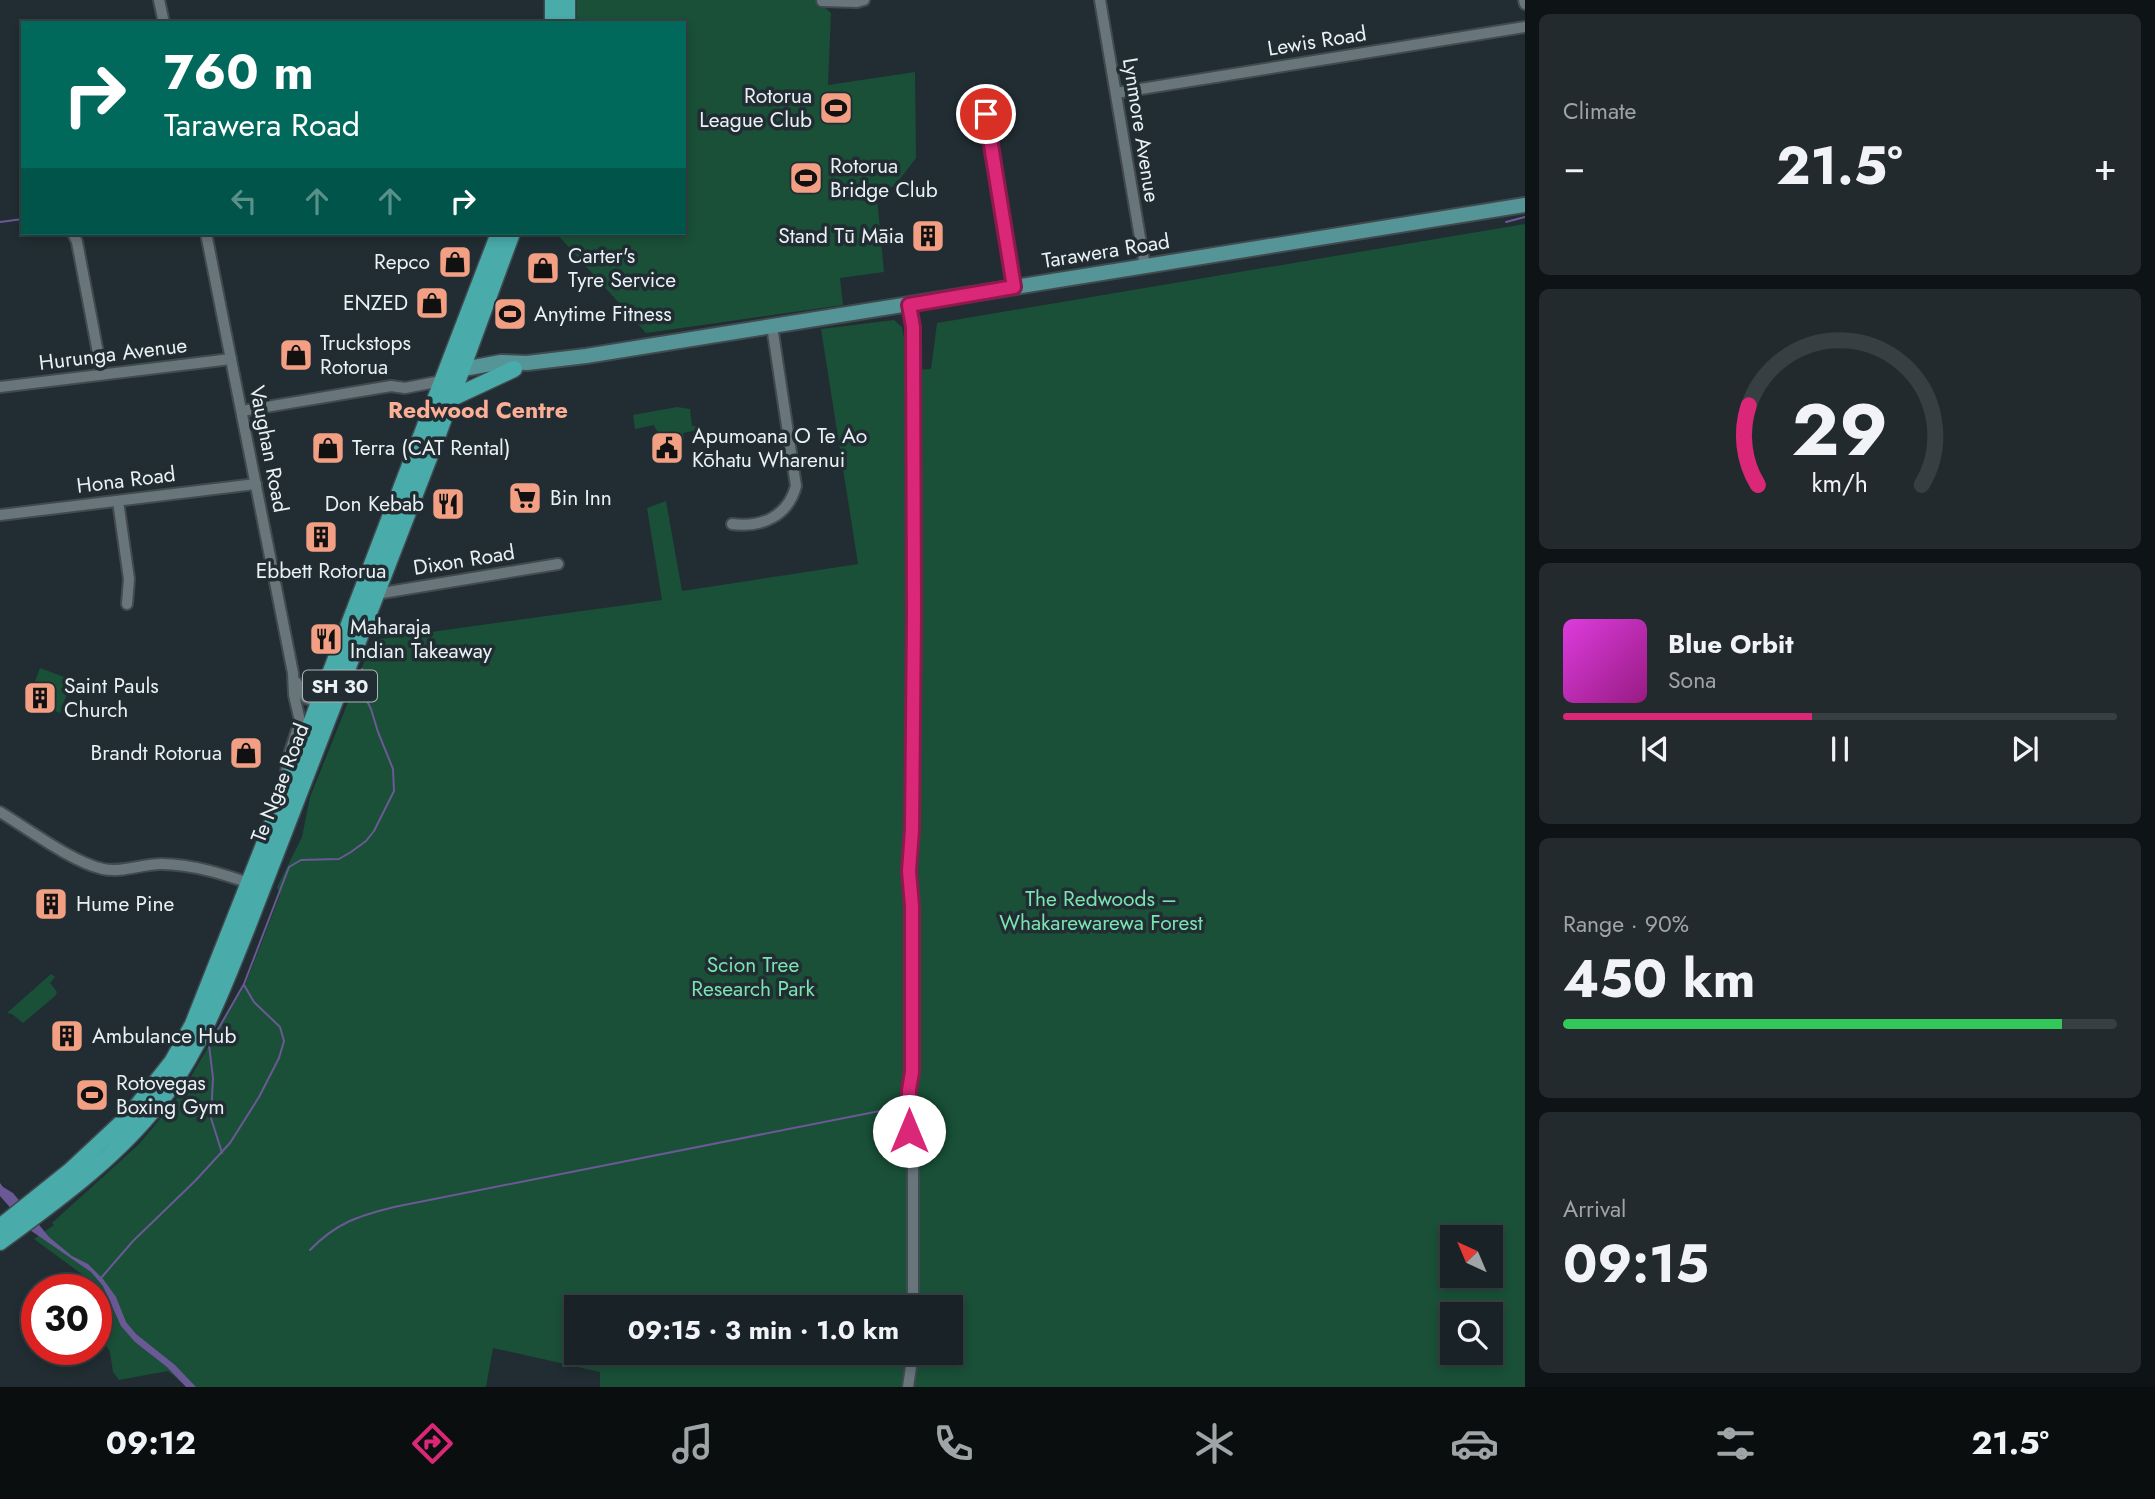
<!DOCTYPE html>
<meta charset="utf-8">
<style>
:root{--surface:#192226;--page:#222a2e;--text:#f1f3f6;--muted:#9fa4a7;--line:#373f43;--accent:#db2777}
body{margin:0;font-family:Jost,sans-serif;background:var(--page);color:var(--text);height:100vh;display:flex;flex-direction:column;font-size:26px;white-space:nowrap}
*{box-sizing:border-box;margin:0}
p{font-size:23px;color:var(--muted)}
.icon{flex:none;width:38px;height:38px;fill:none;stroke:currentColor;stroke-width:2;stroke-linecap:round;stroke-linejoin:round}
.map{position:relative;flex:1;overflow:hidden}
.details{display:flex;flex-direction:column;gap:14px;padding:14px;background:#0e1315;width:630px}
.details>*{flex:none}
.guide{position:absolute;left:21px;top:21px;width:665px;height:214px;border-radius:0px;box-shadow:0 4px 10px #0003,0 0 0 2px var(--line);background:#00695c;color:#fff;overflow:hidden}
.needle{width:46px;rotate:316deg}
.tools{position:absolute;left:1440px;top:1225px;display:grid;gap:14px}
.tools a{display:grid;place-items:center;width:63px;height:63px;border-radius:0px;background:var(--surface);box-shadow:0 4px 10px #0003,0 0 0 2px var(--line);font-size:35px}
.speed{position:absolute;left:21px;top:1274px;display:flex;gap:14px;font-size:35px;font-weight:700;text-align:center}
.speed>*{display:grid;place-content:center;width:91px;height:91px;border-radius:50%;background:var(--surface);box-shadow:0 4px 10px #0003,0 0 0 2px var(--line);line-height:1}
.speed .limit{border:10px solid #d22;background:#fff;color:#111}
.pin{position:absolute;display:grid;place-items:center;width:60px;height:60px;color:#fff;margin:-30px;border:4px solid #fff;border-radius:50%;box-shadow:0 2px 7px #0007}
.me{position:absolute;width:77px;margin:-38px;rotate:0deg;stroke-linejoin:round;filter:drop-shadow(0 0 5px #0008)}
.turn{display:flex;align-items:center;gap:24px;height:147px;padding:0 28px;font-size:32px}
.turn .icon{width:91px;height:91px;stroke-width:2.5}
.turn b{display:block;font-size:49px;line-height:60px}
.lanes{display:flex;align-items:center;height:66px;padding:0 28px;background:#0003;justify-content:center;gap:35px;direction:ltr}
.lanes .off{opacity:.35}
.big{font-size:52px;font-weight:700;line-height:1.1}
.details .tile{flex:1;display:flex;flex-direction:column;justify-content:center;gap:10px;min-width:0;padding:0 24px;border-radius:10px;background:var(--page)}
.details .dial{align-items:center;gap:0}
.dial svg{height:182px;overflow:visible;fill:none;stroke:var(--line);stroke-width:7;stroke-linecap:round;text-anchor:middle}
.dial text{fill:var(--text);stroke:none}
.song{display:flex;align-items:center;gap:21px}
.cover{width:84px;height:84px;border-radius:10px;background:linear-gradient(135deg,hsl(300 70% 55%),hsl(310 70% 35%))}
.played{height:7px;border-radius:4px;background:linear-gradient(90deg,var(--accent) 45%,var(--line) 45%)}
.keys{display:flex;justify-content:space-around;direction:ltr}
.heat{display:flex;justify-content:space-between;align-items:center;font-size:38px;direction:ltr}
.charge{height:10px;border-radius:5px;background:linear-gradient(90deg,#34c759 90%,var(--line) 0)}
.trip{position:absolute;left:564px;top:1295px;width:399px;height:70px;border-radius:0px;background:var(--surface);box-shadow:0 4px 10px #0003,0 0 0 2px var(--line);font-weight:700;line-height:70px;text-align:center}
.tab-bar{display:flex;height:112px;justify-content:space-around;align-items:center;background:#0a0e0f;color:var(--muted)}
.tab-bar .icon{width:49px;height:49px}
.tab-bar .active{color:var(--accent)}
.tab-bar b{font-size:32px;color:var(--text)}
main{display:flex;flex:1;min-height:0}
.map>svg:first-child{display:block}
.green{fill:#195037;fill-rule:evenodd}
.water{fill:#6b5996}
.lines{fill:none;stroke-linecap:round;stroke-linejoin:round}
.stream{stroke:#6b5996;stroke-width:2}
.minor-casing{stroke:#404a4f;stroke-width:14}
.major-casing{stroke:#404a4f;stroke-width:18}
.highway-casing{stroke:#404a4f;stroke-width:19}
.minor{stroke:#68757b;stroke-width:10}
.major{stroke:#559597;stroke-width:14}
.highway{stroke:#49abaa;stroke-width:16}
.route-casing{stroke:#8e194d;stroke-width:18}
.route{stroke:#db2777;stroke-width:12}
.labels{text-anchor:middle;dominant-baseline:central;stroke-width:7;stroke-linejoin:round;paint-order:stroke}
.shield{fill:#212d32;stroke:#aeb6ba;stroke-width:2}
.shield-label{font-size:19px;font-weight:bold;fill:#eaf1f5}
.street-label{font-size:21px;fill:#eaf1f5;stroke:#212d32}
.poi-label{font-size:21px;fill:#eaf1f5;stroke:#212d32;text-anchor:start}
.park-label{font-size:21px;fill:#7ae4b0;stroke:#212d32}
.neighbourhood-label{font-size:23px;font-weight:bold;fill:#fdae95;stroke:#212d32}
</style>
<main>
<div class="map">
<svg width="1525" height="1387" viewBox="0 0 1525 1387">
<rect width="100%" height="100%" fill="#212d32"/>
<!-- green -->
<g class="green">
<polygon points="577,0 816,0 831,13 828,85 915,72 916,158 896,184 877,198 884,272 840,278 843,305 646,333 556,233 684,233 684,23 577,23"/>
<path d="M1525 224V1387H600V1372L493 1348 486 1387H187L168 1371 119 1380 113 1372 110 1352 97 1330 106 1312 96 1290H94L87 1278 34 1239 54 1225 52 1223 139 1144 180 1095 246 983 280 895 277 887 302 837 310 797 373 640 662 600 647 508 666 501 682 591 858 564 821 329 894 320 902 327 910 370 931 369 937 323ZM1452 1237H1491V1276H1452ZM576 1307H950V1353H576ZM1452 1314H1491V1353H1452Z"/>
<path d="M677 407 690 409 692 426H697L698 430 683 433 684 440C672 435 658 438 654 425L635 429 633 415Z"/>
<polygon points="40,668 72,680 60,713 28,701"/>
<polygon points="51,974 55,977 50,983 57,992 55,996 23,1023 12,1014 7,1013"/>
</g>
<!-- water -->
<polygon class="water" points="0,1183 3,1187 13,1193 49,1237 72,1256 88,1264 103,1279 116,1297 126,1322 136,1334 175,1365 196,1387 186,1387 167,1367 135,1342 121,1326 103,1286 91,1272 30,1230 0,1196"/>
<g class="lines">
<!-- stream -->
<g class="stream">
<polyline points="0,222 23,219"/>
<polyline points="1506,222 1525,217"/>
<polyline points="222,1153 211,1118 213,1078 209,1045 244,984 289,867 301,860 339,859 351,852 366,841 374,831 394,791 393,769 378,732 371,709 363,693 362,669"/>
<path d="M310 1250C336 1223 358 1216 394 1207L895 1108"/>
<polyline points="101,1278 133,1241 195,1181 230,1143 259,1097 279,1058 284,1041 280,1027 254,1002 244,985"/>
</g>
<defs>
<g id="minor">
<polyline points="159,0 164,23"/>
<polyline points="1100,0 1145,267"/>
<polyline points="1524,0 1525,4"/>
<polyline points="822,1 857,2 864,0"/>
<polyline points="1116,93 1525,27"/>
<polyline points="986,114 1014,287"/>
<polyline points="73,233 77,242 102,374"/>
<polyline points="206,233 293,673 294,695 300,721 289,755 285,778"/>
<polyline points="910,305 913,327 914,366 912,830 909,871 912,906"/>
<polyline points="0,387 231,359"/>
<polyline points="242,411 391,386 405,388 441,381"/>
<polyline points="118,501 129,579 127,604"/>
<polyline points="0,515 256,484"/>
<path d="M732 524C762 528 788 516 796 486L772 326"/>
<polyline points="376,594 558,564"/>
<polyline points="296,682 306,698 312,700 322,695"/>
<path d="M0 812C28 829 72 862 103 869 122 873 142 864 161 864 193 864 226 875 255 885"/>
<path d="M912 1150C908 1124 907 1097 912 1072L913 902"/>
<polyline points="913,1307 913,1146"/>
<polyline points="908,1387 913,1353"/>
</g>
<polyline id="major" points="453,371 501,362 527,363 586,356 1525,205"/>
<g id="highway">
<polyline points="553,23 553,0"/>
<polyline points="567,23 567,0"/>
<polyline points="452,398 514,369"/>
<polyline points="0,1227 70,1171 130,1115 172,1062 193,1024 282,799 499,233"/>
<path d="M0 1242C59 1199 124 1152 167 1092 203 1042 224 985 247 928L434 445 512 233"/>
</g>
</defs>
<!-- minor casing -->
<use href="#minor" class="minor-casing"/>
<!-- major casing -->
<use href="#major" class="major-casing"/>
<!-- highway casing -->
<use href="#highway" class="highway-casing"/>
<!-- minor -->
<use href="#minor" class="minor"/>
<!-- major -->
<use href="#major" class="major"/>
<!-- highway -->
<use href="#highway" class="highway"/>
</g>
<g class="lines">
<defs>
<polyline id="route" points="909,1131 909,1090 912,1072 912,906 909,871 912,830 914,615 913,327 909,305 1014,287 986,114"/>
</defs>
<!-- route casing -->
<use href="#route" class="route-casing"/>
<!-- route -->
<use href="#route" class="route"/>
</g>
<!-- icons -->
<defs>
<symbol id="stadium-square" viewBox="-11 -11 22 22"><rect x="-9" y="-9" width="18" height="18" rx="4" fill="#f39f84" stroke="#212d32"/><path d="M0-5a6.5 5 0 1 0 0 10a6.5 5 0 1 0 0-10ZM-3.5-1.8h7v3.6h-7Z" fill="#111"/></symbol>
<symbol id="building-square" viewBox="-11 -11 22 22"><rect x="-9" y="-9" width="18" height="18" rx="4" fill="#f39f84" stroke="#212d32"/><path d="M-4-6H4V6H1V3H-1V6H-4ZM-2.5-4.3h1.7v1.8h-1.7ZM.8-4.3h1.7v1.8H.8ZM-2.5-1h1.7V.8h-1.7ZM.8-1h1.7V.8H.8Z" fill="#111"/></symbol>
<symbol id="shop-square" viewBox="-11 -11 22 22"><rect x="-9" y="-9" width="18" height="18" rx="4" fill="#f39f84" stroke="#212d32"/><path d="M-5-2.5h2.3a2.7 3.5 0 0 1 5.4 0H5L5.5 6h-11ZM-1.5-2.5h3a1.5 2.3 0 0 0-3 0Z" fill="#111"/></symbol>
<symbol id="civic-square" viewBox="-11 -11 22 22"><rect x="-9" y="-9" width="18" height="18" rx="4" fill="#f39f84" stroke="#212d32"/><path d="M-.6-6.5H3V-4.5H.6V-3L4-1V1h2V6H-6V1h2V-1L-.6-3ZM-1.2 2.5V6h2.4V2.5Z" fill="#111"/></symbol>
<symbol id="supermarket-square" viewBox="-11 -11 22 22"><rect x="-9" y="-9" width="18" height="18" rx="4" fill="#f39f84" stroke="#212d32"/><path d="M-6-5.5h2.5l.6 2H6L4.5 2H-2.5L-4.4-4H-6ZM-1.5 3.2a1.3 1.3 0 1 0 .1 0ZM3 3.2a1.3 1.3 0 1 0 .1 0Z" fill="#111"/></symbol>
<symbol id="restaurant-square" viewBox="-11 -11 22 22"><rect x="-9" y="-9" width="18" height="18" rx="4" fill="#f39f84" stroke="#212d32"/><path d="M-5-6h1v4h1v-4h1v4h1v-4h1v5L-1.5 .5V6h-2V.5L-5-1ZM5-6V6H3V1.5H1.5Q1.5-4 5-6Z" fill="#111"/></symbol>
</defs>
<g fill-rule="evenodd">
<use href="#stadium-square" x="817" y="89" width="38" height="38"/>
<use href="#stadium-square" x="787" y="159" width="38" height="38"/>
<use href="#building-square" x="909" y="217" width="38" height="38"/>
<use href="#shop-square" x="436" y="243" width="38" height="38"/>
<use href="#shop-square" x="524" y="249" width="38" height="38"/>
<use href="#shop-square" x="413" y="284" width="38" height="38"/>
<use href="#stadium-square" x="491" y="295" width="38" height="38"/>
<use href="#shop-square" x="277" y="336" width="38" height="38"/>
<use href="#shop-square" x="309" y="429" width="38" height="38"/>
<use href="#civic-square" x="648" y="429" width="38" height="38"/>
<use href="#supermarket-square" x="506" y="479" width="38" height="38"/>
<use href="#restaurant-square" x="429" y="485" width="38" height="38"/>
<use href="#building-square" x="302" y="518" width="38" height="38"/>
<use href="#restaurant-square" x="307" y="620" width="38" height="38"/>
<use href="#building-square" x="21" y="679" width="38" height="38"/>
<use href="#shop-square" x="227" y="734" width="38" height="38"/>
<use href="#building-square" x="32" y="885" width="38" height="38"/>
<use href="#building-square" x="48" y="1017" width="38" height="38"/>
<use href="#stadium-square" x="73" y="1076" width="38" height="38"/>
</g>
<g class="labels">
<!-- shield labels -->
<rect class="shield" x="303" y="670.5" width="74" height="31" rx="5"/>
<g class="shield-label">
<text x="340" y="686">SH 30</text>
</g>
<!-- street labels -->
<g class="street-label">
<text transform="translate(1317 41) rotate(-9)">Lewis Road</text>
<text transform="translate(1141 130) rotate(81)">Lynmore Avenue</text>
<text transform="translate(1106 251) rotate(-9)">Tarawera Road</text>
<text transform="translate(113 354) rotate(-7)">Hurunga Avenue</text>
<text transform="translate(269 449) rotate(79)">Vaughan Road</text>
<text transform="translate(126 480) rotate(-7)">Hona Road</text>
<text transform="translate(464 560) rotate(-9)">Dixon Road</text>
<text transform="translate(280 783) rotate(-69)">Te Ngae Road</text>
</g>
<!-- poi labels -->
<g class="poi-label">
<text x="812" y="96" text-anchor="end">Rotorua<tspan x="812" dy="24">League Club</tspan></text>
<text x="830" y="166">Rotorua<tspan x="830" dy="24">Bridge Club</tspan></text>
<text x="904" y="236" text-anchor="end">Stand Tū Māia</text>
<text x="568" y="256">Carter's<tspan x="568" dy="24">Tyre Service</tspan></text>
<text x="430" y="262" text-anchor="end">Repco</text>
<text x="408" y="303" text-anchor="end">ENZED</text>
<text x="534" y="314">Anytime Fitness</text>
<text x="320" y="343">Truckstops<tspan x="320" dy="24">Rotorua</tspan></text>
<text x="692" y="436">Apumoana O Te Ao<tspan x="692" dy="24">Kōhatu Wharenui</tspan></text>
<text x="352" y="448">Terra (CAT Rental)</text>
<text x="550" y="498">Bin Inn</text>
<text x="424" y="504" text-anchor="end">Don Kebab</text>
<text x="321" y="571" text-anchor="middle">Ebbett Rotorua</text>
<text x="350" y="627">Maharaja<tspan x="350" dy="24">Indian Takeaway</tspan></text>
<text x="64" y="686">Saint Pauls<tspan x="64" dy="24">Church</tspan></text>
<text x="222" y="753" text-anchor="end">Brandt Rotorua</text>
<text x="76" y="904">Hume Pine</text>
<text x="92" y="1036">Ambulance Hub</text>
<text x="116" y="1083">Rotovegas<tspan x="116" dy="24">Boxing Gym</tspan></text>
</g>
<!-- park labels -->
<g class="park-label">
<text x="1101" y="899">The Redwoods –<tspan x="1101" dy="24">Whakarewarewa Forest</tspan></text>
<text x="753" y="965">Scion Tree<tspan x="753" dy="24">Research Park</tspan></text>
</g>
<!-- neighbourhood labels -->
<g class="neighbourhood-label">
<text x="478" y="410">Redwood Centre</text>
</g>
</g>
</svg>
<div class="tools">
<a><svg class="needle" viewBox="-14 -14 28 28"><path d="M0-13l5 13h-10z" fill="#e53935"/><path d="M0 13l5-13h-10z" fill="#9fa4a7"/></svg></a>
<a><svg class="icon" aria-label="search" viewBox="0 0 24 24"><circle cx="10" cy="10" r="6"/><path d="M15 15l6 6"/></svg></a>
</div>
<div class="speed"><div class="limit">30</div></div>
<div class="pin" style="left:986px;top:114px;background:#d93025"><svg class="icon" aria-label="arrive" viewBox="0 0 24 24"><path d="M6 21V4h12l-3 4 3 4H6"/></svg></div>
<svg class="me" style="left:909px;top:1131px" viewBox="-20 -20 40 40"><circle r="19" fill="#fff"/><path d="M0-13L10 11 0 6-10 11z" fill="#db2777"/></svg>
<div class="trip">09:15 · 3 min · 1.0 km</div>
<div class="guide">
<div class="turn"><svg class="icon" aria-label="right" viewBox="0 0 24 24"><path d="M7 20v-9h11M14 6l5 5-5 5"/></svg><div><b>760 m</b>Tarawera Road</div></div>
<div class="lanes"><svg class="icon off" aria-label="left" viewBox="0 0 24 24"><path d="M17 20v-9H6M10 6l-5 5 5 5"/></svg><svg class="icon off" aria-label="ahead" viewBox="0 0 24 24"><path d="M12 20V5M6 11l6-6 6 6"/></svg><svg class="icon off" aria-label="ahead" viewBox="0 0 24 24"><path d="M12 20V5M6 11l6-6 6 6"/></svg><svg class="icon" aria-label="right" viewBox="0 0 24 24"><path d="M7 20v-9h11M14 6l5 5-5 5"/></svg></div>
</div>
</div>
<section class="details">
<div class="tile"><p>Climate</p>
<div class="heat"><a>−</a><b class="big">21.5°</b><a>+</a></div>
</div>
<div class="tile dial"><svg viewBox="0 0 100 80">
<path d="M14 69A42 42 0 1 1 86 69"/>
<path d="M14 69A42 42 0 0 1 10 34" stroke="#db2777"/>
<text x="50" y="56" font-size="32" font-weight="700">29</text>
<text x="50" y="72" font-size="11">km/h</text>
</svg></div>
<div class="tile">
<div class="song"><i class="cover"></i><div><b>Blue Orbit</b><p>Sona</p></div></div>
<div class="played"></div>
<div class="keys"><svg class="icon" aria-label="previous" viewBox="0 0 24 24"><path d="M18 5L8 12l10 7zM5 5v14"/></svg><svg class="icon" aria-label="pause" viewBox="0 0 24 24"><path d="M8 5v14M16 5v14"/></svg><svg class="icon" aria-label="next" viewBox="0 0 24 24"><path d="M6 5l10 7-10 7zM19 5v14"/></svg></div>
</div>
<div class="tile"><p>Range · 90%</p><b class="big">450 km</b><div class="charge"></div></div>
<div class="tile"><p>Arrival</p><b class="big">09:15</b></div>
</section>
</main>
<nav class="tab-bar">
<b>09:12</b>
<svg class="icon active" aria-label="directions" viewBox="0 0 24 24"><path d="M12 3l9 9-9 9-9-9zM9 14v-3h6M13 9l2 2-2 2"/></svg>
<svg class="icon" aria-label="music" viewBox="0 0 24 24"><path d="M9 18V5l10-2v13"/><circle cx="6" cy="18" r="3"/><circle cx="16" cy="16" r="3"/></svg>
<svg class="icon" aria-label="phone" viewBox="0 0 24 24"><path d="M5 4h4l2 5-3 2q2 4 5 5l2-3 5 2v4C11 20 4 13 5 4z"/></svg>
<svg class="icon" aria-label="climate" viewBox="0 0 24 24"><path d="M12 3v18M4 7l16 10M4 17L20 7"/></svg>
<svg class="icon" aria-label="car" viewBox="0 0 24 24"><path d="M5 17H2v-5l4-1 3-4h7l3 4 3 1v5h-3M9 17h6M6 11h13"/><circle cx="7" cy="17" r="2"/><circle cx="17" cy="17" r="2"/></svg>
<svg class="icon" aria-label="filters" viewBox="0 0 24 24"><path d="M4 7h16M4 17h16"/><circle cx="9" cy="7" r="2"/><circle cx="15" cy="17" r="2"/></svg>
<b>21.5°</b>
</nav>
